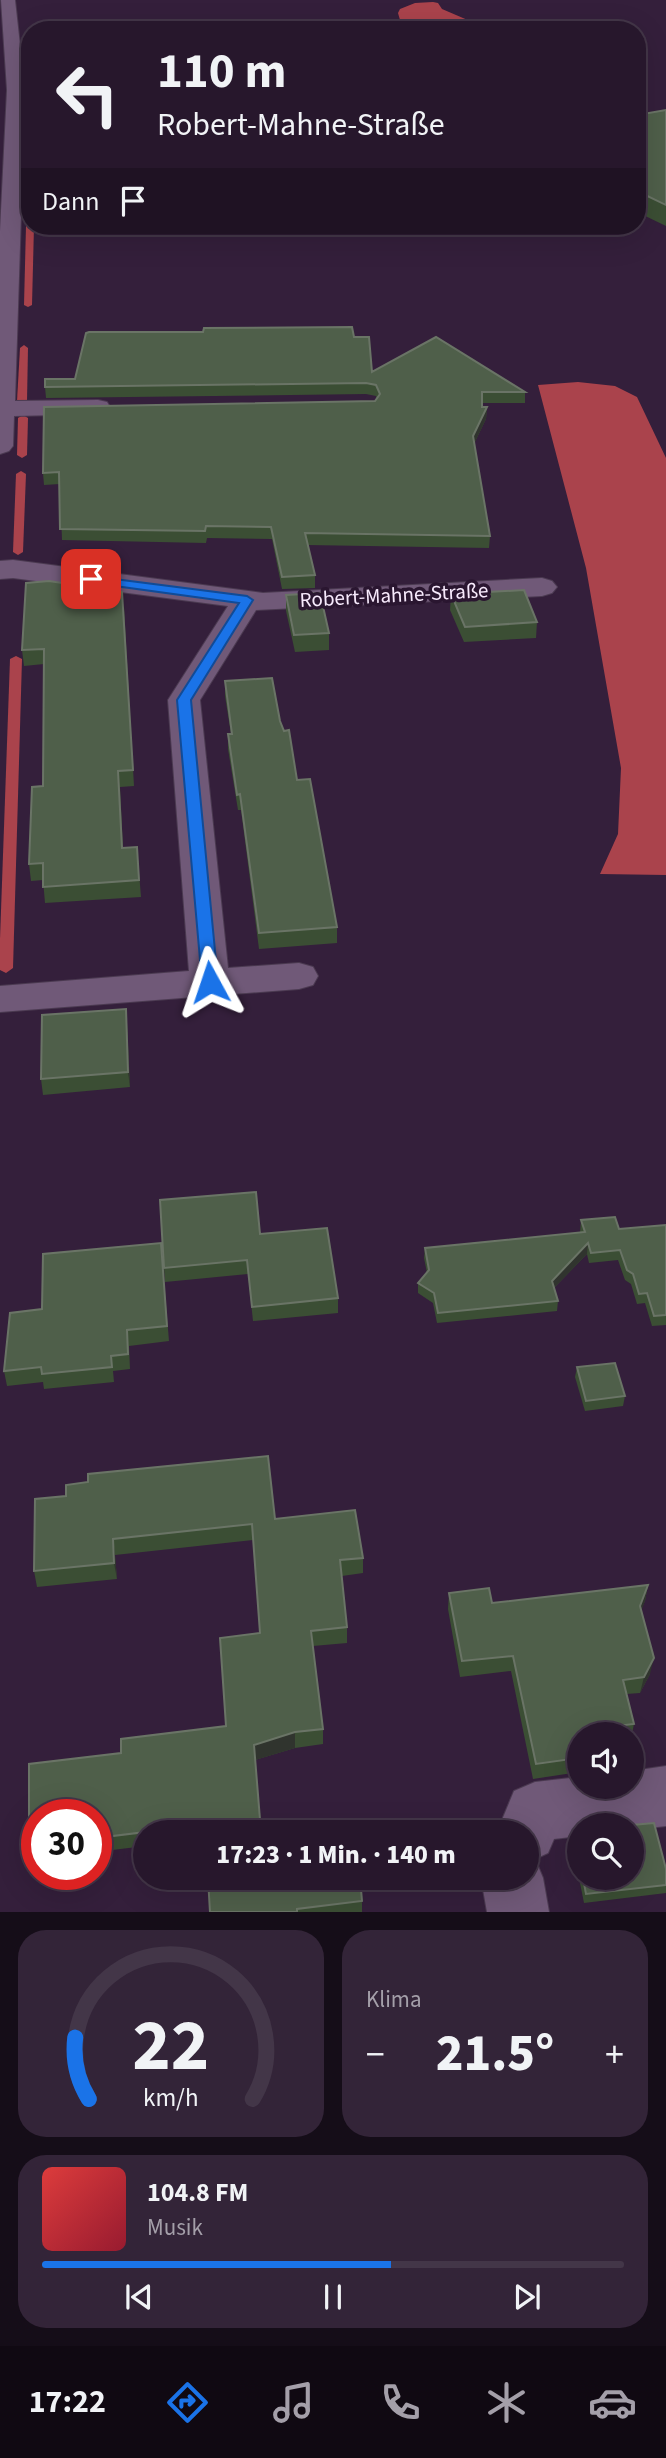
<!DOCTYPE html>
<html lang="de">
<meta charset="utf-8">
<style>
:root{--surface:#27172c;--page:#332438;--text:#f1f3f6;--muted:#a49fa9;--line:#433648;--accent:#1a73e8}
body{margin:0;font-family:"Source Sans 3",sans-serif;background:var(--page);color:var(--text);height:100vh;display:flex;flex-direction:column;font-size:26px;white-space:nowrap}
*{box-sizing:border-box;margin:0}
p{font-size:23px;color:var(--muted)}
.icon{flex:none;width:38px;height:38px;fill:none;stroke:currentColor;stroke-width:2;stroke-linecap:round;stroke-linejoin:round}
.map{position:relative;height:1912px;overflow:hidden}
.details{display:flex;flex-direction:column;gap:18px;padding:18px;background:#150d18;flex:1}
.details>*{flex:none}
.banner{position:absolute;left:21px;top:21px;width:625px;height:214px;border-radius:28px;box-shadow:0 7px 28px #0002,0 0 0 2px var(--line);background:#27172c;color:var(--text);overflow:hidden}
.controls{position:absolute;left:567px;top:1722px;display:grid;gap:14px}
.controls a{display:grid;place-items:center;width:77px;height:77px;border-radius:50%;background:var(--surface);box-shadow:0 7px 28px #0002,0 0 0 2px var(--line);font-size:35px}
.speed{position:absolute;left:21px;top:1799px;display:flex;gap:14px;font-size:35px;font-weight:700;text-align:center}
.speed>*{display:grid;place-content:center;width:91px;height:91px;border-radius:50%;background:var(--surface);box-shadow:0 7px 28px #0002,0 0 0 2px var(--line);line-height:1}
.speed .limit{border:10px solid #d22;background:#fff;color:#111}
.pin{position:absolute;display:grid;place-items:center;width:60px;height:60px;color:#fff;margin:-30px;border-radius:14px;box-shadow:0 4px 10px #0006}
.me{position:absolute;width:77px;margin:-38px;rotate:355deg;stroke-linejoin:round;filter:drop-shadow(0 0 5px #0008)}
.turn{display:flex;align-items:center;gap:24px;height:147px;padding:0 21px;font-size:32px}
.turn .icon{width:91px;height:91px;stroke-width:2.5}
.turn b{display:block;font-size:49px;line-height:60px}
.then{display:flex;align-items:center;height:66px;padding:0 21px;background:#0003;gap:14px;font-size:26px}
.big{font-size:52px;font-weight:800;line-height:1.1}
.details .card{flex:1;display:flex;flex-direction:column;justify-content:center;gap:10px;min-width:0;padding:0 24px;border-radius:28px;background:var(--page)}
.details .dial{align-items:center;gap:0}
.dial svg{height:182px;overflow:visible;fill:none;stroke:var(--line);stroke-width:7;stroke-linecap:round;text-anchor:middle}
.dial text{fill:var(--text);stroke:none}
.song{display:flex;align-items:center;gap:21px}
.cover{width:84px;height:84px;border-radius:10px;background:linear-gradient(135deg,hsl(0 70% 55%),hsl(350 70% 35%))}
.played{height:7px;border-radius:4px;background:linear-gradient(90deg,var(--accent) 60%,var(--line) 60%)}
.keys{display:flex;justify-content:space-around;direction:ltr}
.heat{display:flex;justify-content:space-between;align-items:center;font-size:38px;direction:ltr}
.details .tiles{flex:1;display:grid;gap:18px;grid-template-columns:1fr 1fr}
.card:last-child{grid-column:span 2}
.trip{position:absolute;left:133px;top:1820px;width:406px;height:70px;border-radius:35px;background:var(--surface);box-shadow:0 7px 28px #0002,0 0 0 2px var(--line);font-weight:800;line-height:70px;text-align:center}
.tabs{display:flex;height:112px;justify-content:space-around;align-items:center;background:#100912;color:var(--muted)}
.tabs .icon{width:49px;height:49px}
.tabs .on{color:var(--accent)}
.tabs b{font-size:32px;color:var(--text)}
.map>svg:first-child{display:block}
.water{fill:#aa434c}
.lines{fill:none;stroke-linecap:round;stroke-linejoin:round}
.stream{fill:#aa434c;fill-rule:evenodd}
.minor-casing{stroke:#4b3a51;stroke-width:2}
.minor{fill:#705978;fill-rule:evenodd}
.wall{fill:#3b4e34}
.shaded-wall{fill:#30342e}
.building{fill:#4f5f4a;stroke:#6a7466;stroke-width:2}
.route{fill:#1a73e8;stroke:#114b97;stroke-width:2}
.labels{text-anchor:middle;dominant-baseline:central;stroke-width:7;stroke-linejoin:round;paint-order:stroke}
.far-street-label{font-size:21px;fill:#f7eafc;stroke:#2a1630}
</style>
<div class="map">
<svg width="666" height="1912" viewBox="0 0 666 1912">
<rect width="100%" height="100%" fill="#341f3b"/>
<!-- water -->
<g class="water">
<polygon points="433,2 438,3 442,9 477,24 402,27 398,13 400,9 415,3"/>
<polygon points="578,382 615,386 637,397 666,458 666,875 600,874 618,834 621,768 586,568 538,385"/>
</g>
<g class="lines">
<!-- stream -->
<g class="stream">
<polygon points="30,224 34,226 32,305 28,307 24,305 26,226"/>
<polygon points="24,345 28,348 27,401 22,404 17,401 20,348"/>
<polygon points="23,415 28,418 27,455 22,458 17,455 18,418"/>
<polygon points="21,471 26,474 23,552 18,555 13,552 16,474"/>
<polygon points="16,656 22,659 13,968 6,973 0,970 0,939 10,659"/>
</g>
<defs>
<g id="minor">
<polygon points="1,0 15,0 25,90 15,401 98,400 107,402 110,407 107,412 98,414 14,416 13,446 9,451 0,454 0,231 7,90"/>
<polygon points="13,560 263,593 542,578 552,581 557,587 552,593 542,596 256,610 200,700 228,968 299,963 313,967 318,976 313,985 299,989 0,1012 0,986 189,971 168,700 228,606 13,578 0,579 0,561"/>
<polygon points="666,1766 666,1826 632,1830 632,1825 579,1825 579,1836 554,1839 548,1853 535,1859 543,1878 549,1912 487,1912 481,1878 527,1878 527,1832 497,1832 514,1791 535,1782 579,1777 579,1787 632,1787 632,1771"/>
</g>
</defs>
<!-- minor casing -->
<use href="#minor" class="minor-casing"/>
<!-- minor -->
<use href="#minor" class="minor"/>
</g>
<!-- wall -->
<g class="wall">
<polygon points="666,110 666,226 637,212 637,115"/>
<polygon points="354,337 372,372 525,392 525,403 482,403 482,407 487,407 486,419 474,444 490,536 489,548 307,545 315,575 315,588 282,589 272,539 207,538 206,543 62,540 60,484 44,485 43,473 375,401 377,399 376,396 366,394 46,398 45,387 75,379"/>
<polygon points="451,594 537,622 536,638 464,642 450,610"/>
<polygon points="286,595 329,633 329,650 295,652 286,611"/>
<polygon points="124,607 134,786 120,787 123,848 137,847 141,897 45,903 43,880 31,881 29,864 43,786 44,664 24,666 22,650"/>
<polygon points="225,681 280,721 297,780 337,927 337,943 259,949 241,810 238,810 228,749 228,734 231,734 225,696"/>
<polygon points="127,1024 130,1087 43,1095 41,1079"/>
<polygon points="581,1220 619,1229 666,1225 666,1325 652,1326 645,1303 637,1304 631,1284 625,1280 618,1260 589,1263 587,1254 554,1288 558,1301 557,1311 437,1323 433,1303 418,1293 418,1283 427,1273 424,1258 425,1248 580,1233"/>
<polygon points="260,1234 338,1298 338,1313 253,1321 248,1274 165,1282 164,1268"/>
<polygon points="161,1243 169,1341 129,1346 130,1369 113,1371 114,1382 44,1389 43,1382 7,1386 4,1371"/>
<polygon points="577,1367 625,1396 623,1406 585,1411 575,1377"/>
<polygon points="268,1456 275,1519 355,1510 363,1558 363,1573 342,1576 347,1627 347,1643 313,1646 323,1729 323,1744 295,1748 255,1760 261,1832 145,1832 145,1846 96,1852 96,1815 37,1815 37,1860 33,1860 29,1846 29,1764 121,1753 121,1739 226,1726 220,1638 260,1633 253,1540 115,1555 117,1579 37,1587 34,1571 35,1499 66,1496 66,1485 88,1482 88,1474"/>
<polygon points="648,1585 645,1601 641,1610 650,1674 640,1693 626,1694 634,1724 632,1734 579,1734 579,1772 533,1779 511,1671 460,1677 448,1609 449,1593 492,1603"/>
<polygon points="574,1832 579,1832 579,1877 572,1841"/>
<polygon points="666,1869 666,1893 584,1903 579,1878 632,1878"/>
<polygon points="362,1901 362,1912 210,1912"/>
</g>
<!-- shaded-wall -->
<g class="shaded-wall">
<polygon points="487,407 486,419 472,448 473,436"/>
<polygon points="126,1009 127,1024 130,1087 128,1072"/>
<polygon points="588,1243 587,1254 551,1291 552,1281"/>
<polygon points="113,1539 115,1555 117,1579 114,1563"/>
<polygon points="648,1585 645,1601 637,1622 640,1606"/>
<polygon points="654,1658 650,1674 640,1693 644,1677"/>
<polygon points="295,1732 295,1748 255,1760 254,1745"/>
</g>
<!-- building -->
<g class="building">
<polygon points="666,110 666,205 637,191 637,115"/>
<polygon points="352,327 354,337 369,337 372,372 436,337 525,392 482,392 482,407 487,407 473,436 490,536 305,533 315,575 282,577 271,527 206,526 205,531 60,529 59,472 43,473 44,407 375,401 380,394 376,385 366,383 45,387 45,379 75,379 86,333 89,332 203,332 204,328"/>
<polygon points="49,581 122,592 133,770 118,771 122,848 137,847 139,880 43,887 43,863 29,864 32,787 43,786 44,649 22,650 26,583"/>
<polygon points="524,590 537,622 465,627 451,594"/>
<polygon points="320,593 329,633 294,635 286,595"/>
<polygon points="272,678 280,721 284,731 289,730 297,780 310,779 337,927 259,933 240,794 237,795 228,734 232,734 225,681"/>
<polygon points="126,1009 128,1072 41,1079 42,1015"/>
<polygon points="256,1192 260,1234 327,1228 338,1298 252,1307 247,1260 164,1268 160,1200"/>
<polygon points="615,1217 619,1229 666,1225 666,1315 654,1316 647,1293 639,1294 633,1274 627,1270 620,1250 591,1253 588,1243 552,1281 558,1301 438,1313 434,1293 418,1283 429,1270 425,1248 585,1232 581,1220"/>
<polygon points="161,1243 167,1326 127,1330 128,1354 111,1356 112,1367 42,1374 41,1367 4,1371 10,1313 42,1309 43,1254"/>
<polygon points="615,1363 625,1396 586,1401 577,1367"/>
<polygon points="268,1456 275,1519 355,1510 363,1558 340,1560 347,1627 311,1631 323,1729 295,1732 254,1745 261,1832 154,1832 154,1831 96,1838 96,1815 37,1815 37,1845 29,1846 29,1764 121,1753 121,1739 226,1726 220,1638 260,1633 252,1524 113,1539 114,1563 34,1571 35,1499 66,1496 66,1485 88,1482 88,1474"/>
<polygon points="648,1585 640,1606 654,1658 644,1677 623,1680 634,1724 581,1730 582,1734 579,1734 579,1758 536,1764 513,1656 462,1661 449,1593 489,1588 492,1603"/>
<polygon points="654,1823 666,1869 666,1885 586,1894 583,1878 632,1878 632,1825"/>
<polygon points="574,1832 579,1832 579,1859"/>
<polygon points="208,1878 360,1878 362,1901 297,1909 297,1912 210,1912"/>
</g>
<!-- route -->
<polygon class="route" points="91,576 247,596 253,600 191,700 218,982 216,986 210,988 202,982 177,700 239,603 86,582 85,579"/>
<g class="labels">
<!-- far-street labels -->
<g class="far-street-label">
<text transform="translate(394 595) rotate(-3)">Robert-Mahne-Straße</text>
</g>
</g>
</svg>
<div class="controls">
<a><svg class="icon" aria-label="sound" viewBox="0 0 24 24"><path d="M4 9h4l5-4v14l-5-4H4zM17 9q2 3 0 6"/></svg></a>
<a><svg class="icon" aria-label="search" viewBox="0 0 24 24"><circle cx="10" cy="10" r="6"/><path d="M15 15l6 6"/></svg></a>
</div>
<div class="speed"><div class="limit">30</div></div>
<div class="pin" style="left:91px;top:579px;background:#d93025"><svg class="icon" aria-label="arrive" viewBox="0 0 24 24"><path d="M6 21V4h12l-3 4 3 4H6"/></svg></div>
<svg class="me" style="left:210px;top:982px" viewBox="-20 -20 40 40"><path d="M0-17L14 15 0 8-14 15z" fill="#1a73e8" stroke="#fff" stroke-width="4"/></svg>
<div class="trip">17:23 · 1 Min. · 140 m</div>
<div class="banner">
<div class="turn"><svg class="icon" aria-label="left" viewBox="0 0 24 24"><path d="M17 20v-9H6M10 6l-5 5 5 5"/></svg><div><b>110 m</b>Robert-Mahne-Straße</div></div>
<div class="then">Dann<svg class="icon" aria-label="arrive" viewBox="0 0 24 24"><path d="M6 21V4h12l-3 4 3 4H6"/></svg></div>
</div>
</div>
<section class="details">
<div class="tiles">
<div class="card dial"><svg viewBox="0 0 100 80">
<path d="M14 69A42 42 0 1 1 86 69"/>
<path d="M14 69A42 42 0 0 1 8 42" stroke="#1a73e8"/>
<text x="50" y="56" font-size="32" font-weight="700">22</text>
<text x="50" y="72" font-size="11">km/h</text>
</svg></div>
<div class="card"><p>Klima</p>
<div class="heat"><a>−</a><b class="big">21.5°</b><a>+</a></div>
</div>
<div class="card">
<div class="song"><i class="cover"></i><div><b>104.8 FM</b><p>Musik</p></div></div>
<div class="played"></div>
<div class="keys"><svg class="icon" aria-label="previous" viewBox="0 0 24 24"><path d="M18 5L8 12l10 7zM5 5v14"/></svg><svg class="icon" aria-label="pause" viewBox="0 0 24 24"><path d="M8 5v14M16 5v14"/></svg><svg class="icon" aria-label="next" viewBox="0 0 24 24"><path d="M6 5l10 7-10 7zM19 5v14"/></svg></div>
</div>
</div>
</section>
<nav class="tabs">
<b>17:22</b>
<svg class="icon on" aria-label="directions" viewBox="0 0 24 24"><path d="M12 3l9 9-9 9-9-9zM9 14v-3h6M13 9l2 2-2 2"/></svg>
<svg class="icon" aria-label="music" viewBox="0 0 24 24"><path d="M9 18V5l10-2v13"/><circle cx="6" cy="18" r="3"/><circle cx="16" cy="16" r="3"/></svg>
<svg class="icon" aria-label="phone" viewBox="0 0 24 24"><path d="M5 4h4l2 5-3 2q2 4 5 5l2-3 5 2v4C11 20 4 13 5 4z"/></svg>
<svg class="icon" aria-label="climate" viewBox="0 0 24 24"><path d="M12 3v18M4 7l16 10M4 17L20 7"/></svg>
<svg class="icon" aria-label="car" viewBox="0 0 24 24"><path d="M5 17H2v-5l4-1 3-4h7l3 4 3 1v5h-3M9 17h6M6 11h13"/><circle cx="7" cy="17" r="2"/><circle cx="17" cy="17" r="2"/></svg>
</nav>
